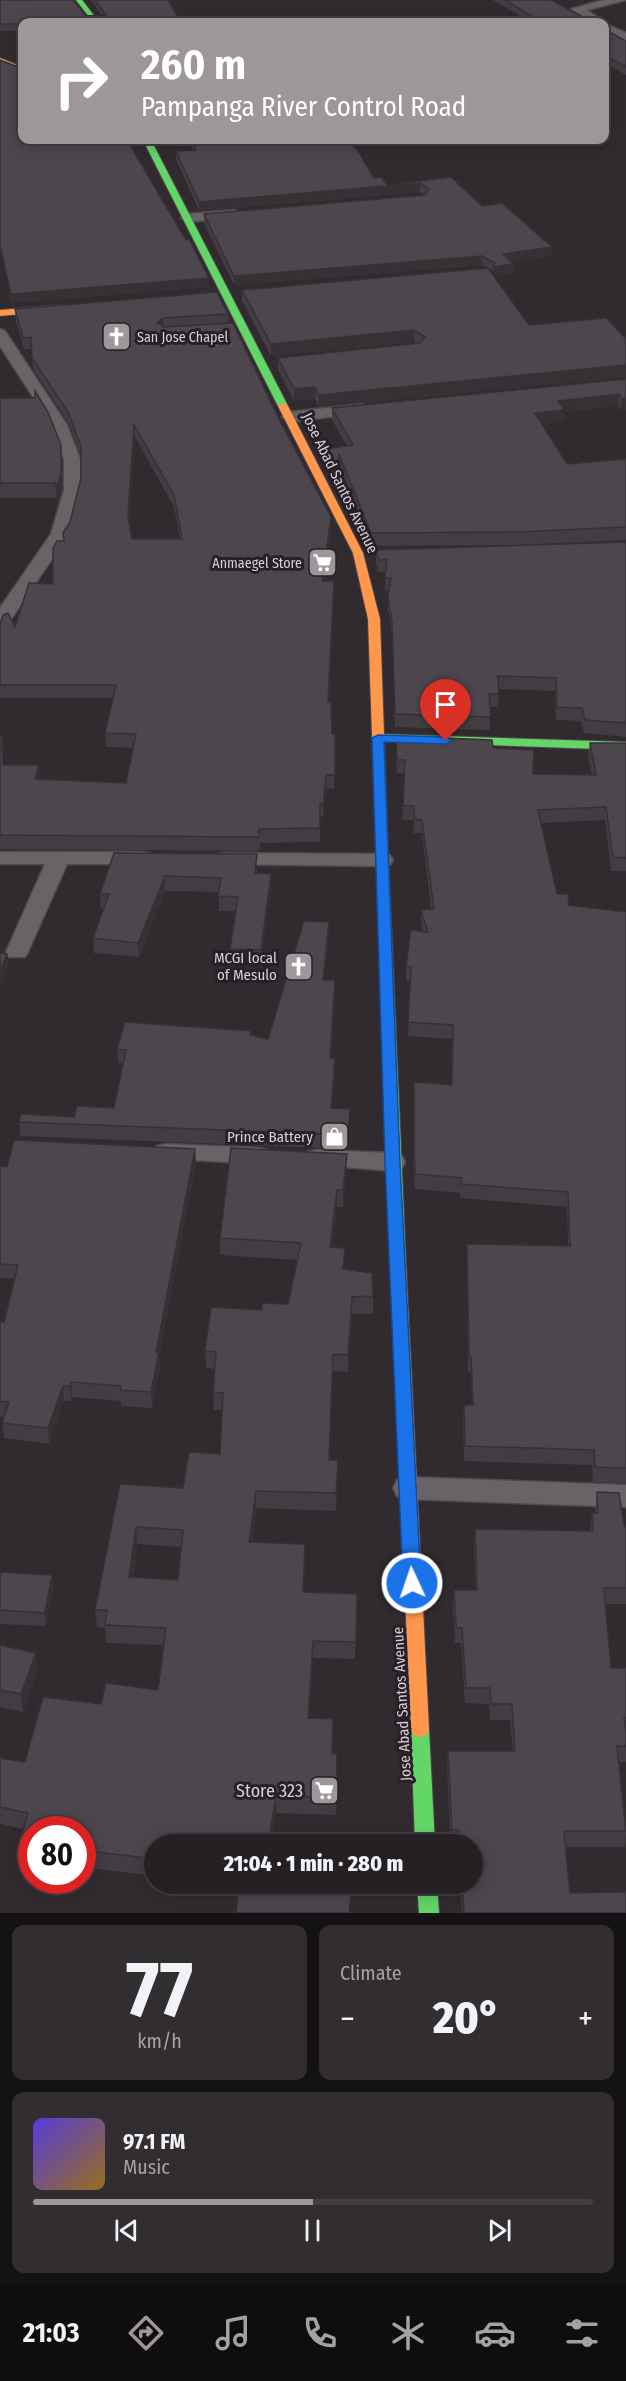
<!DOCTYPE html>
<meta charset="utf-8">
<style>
:root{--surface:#252024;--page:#312d31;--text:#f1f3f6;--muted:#a3a3a6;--line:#423e41;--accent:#9d969b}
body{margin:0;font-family:"Fira Sans Condensed",sans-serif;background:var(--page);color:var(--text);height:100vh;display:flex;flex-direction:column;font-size:22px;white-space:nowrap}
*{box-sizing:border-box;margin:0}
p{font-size:20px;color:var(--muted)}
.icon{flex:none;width:33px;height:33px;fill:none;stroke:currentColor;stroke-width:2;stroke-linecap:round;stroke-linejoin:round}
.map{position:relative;height:1913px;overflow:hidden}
.drawer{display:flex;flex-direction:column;gap:12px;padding:12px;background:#141214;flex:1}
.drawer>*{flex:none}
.guide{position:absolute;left:18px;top:18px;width:591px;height:126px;border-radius:12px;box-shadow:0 3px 15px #0003,0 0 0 2px var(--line);background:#9d969b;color:#fff;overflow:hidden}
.speed{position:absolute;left:18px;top:1816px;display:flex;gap:12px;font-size:30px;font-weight:700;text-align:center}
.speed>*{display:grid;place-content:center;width:78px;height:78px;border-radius:50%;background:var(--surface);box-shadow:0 3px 15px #0003,0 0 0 2px var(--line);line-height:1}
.speed .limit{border:9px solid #d22;background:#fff;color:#111}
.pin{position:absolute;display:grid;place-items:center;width:51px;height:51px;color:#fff;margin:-62px -26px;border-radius:50% 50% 50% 0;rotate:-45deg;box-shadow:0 0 6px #0007}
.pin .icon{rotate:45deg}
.me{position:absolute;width:66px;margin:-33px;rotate:357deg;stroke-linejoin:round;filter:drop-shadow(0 0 4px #0008)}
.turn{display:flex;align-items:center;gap:21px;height:126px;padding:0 24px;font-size:27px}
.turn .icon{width:78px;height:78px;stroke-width:2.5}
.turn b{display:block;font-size:42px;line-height:51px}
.big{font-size:45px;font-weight:800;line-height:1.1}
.drawer .tile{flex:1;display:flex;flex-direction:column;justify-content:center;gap:9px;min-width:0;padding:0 21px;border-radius:12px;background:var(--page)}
.drawer .dial{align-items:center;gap:0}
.dial b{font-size:78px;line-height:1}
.song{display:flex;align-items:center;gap:18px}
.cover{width:72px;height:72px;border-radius:9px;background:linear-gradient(135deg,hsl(250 70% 55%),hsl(40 70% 35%))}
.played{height:6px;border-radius:3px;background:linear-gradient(90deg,var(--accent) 50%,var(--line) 50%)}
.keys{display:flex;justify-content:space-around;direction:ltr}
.heat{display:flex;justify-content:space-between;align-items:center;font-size:33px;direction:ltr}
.drawer .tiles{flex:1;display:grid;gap:12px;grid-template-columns:1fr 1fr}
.tile:last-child{grid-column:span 2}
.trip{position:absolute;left:144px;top:1834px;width:339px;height:60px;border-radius:30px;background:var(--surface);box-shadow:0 3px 15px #0003,0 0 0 2px var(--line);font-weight:800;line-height:60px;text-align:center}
.menu{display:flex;height:96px;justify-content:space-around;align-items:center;background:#0f0d0e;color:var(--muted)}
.menu .icon{width:42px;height:42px}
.menu .active{color:var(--accent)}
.menu b{font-size:27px;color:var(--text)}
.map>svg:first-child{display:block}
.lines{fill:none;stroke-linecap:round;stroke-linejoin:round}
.street-casing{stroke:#4e494d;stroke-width:3}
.fast-casing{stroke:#4e494d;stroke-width:2}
.slow-casing{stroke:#4e494d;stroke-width:2}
.street{fill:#686367;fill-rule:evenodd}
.fast{fill:#63d668;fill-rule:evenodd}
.slow{fill:#ff974d;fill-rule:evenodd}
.wall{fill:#433c42;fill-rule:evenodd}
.shaded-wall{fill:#373136}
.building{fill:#4e464d;stroke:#373136;stroke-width:1.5;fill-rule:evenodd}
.route{fill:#1a73e8;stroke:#114b97;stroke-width:1.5}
.labels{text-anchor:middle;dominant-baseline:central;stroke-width:6;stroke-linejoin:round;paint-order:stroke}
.far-poi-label{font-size:14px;fill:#d7d0d5;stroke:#291f27;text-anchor:start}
.street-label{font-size:15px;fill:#d7d0d5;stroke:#291f27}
.poi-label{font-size:15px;fill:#d7d0d5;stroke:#291f27;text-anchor:end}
.near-poi-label{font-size:18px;fill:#d7d0d5;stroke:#291f27;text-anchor:end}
</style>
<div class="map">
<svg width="626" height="1913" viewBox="0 0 626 1913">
<rect width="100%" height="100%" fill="#312b30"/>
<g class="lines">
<defs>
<g id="street">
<polygon points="604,0 626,0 587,10 604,22 592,22 571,9"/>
<polygon points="604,23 626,33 626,41 604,31"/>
<polygon points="235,210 242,214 240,217 188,222 181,218 188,214"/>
<polygon points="0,329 5,331 67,425 80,459 80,490 69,534 7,625 0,627 0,608 51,534 64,490 64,459 51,425 0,346"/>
<polygon points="362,404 368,406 370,409 368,412 290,422 282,417 290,412"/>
<polygon points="0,852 142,852 150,853 153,858 150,863 142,864 67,864 28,952 25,957 9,957 6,952 45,864 0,864"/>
<polygon points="226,853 382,854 390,855 393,860 390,865 382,866 218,864 215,859 218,854"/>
<polygon points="166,1144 259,1148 268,1150 271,1156 268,1162 259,1164 157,1158 154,1152 157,1146"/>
<polygon points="316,1150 393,1153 402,1156 405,1162 402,1168 393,1171 307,1164 304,1158 307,1152"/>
<polygon points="407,1477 626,1485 626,1507 407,1499 397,1496 393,1488 397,1480"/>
</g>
<g id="fast">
<polygon points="76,0 82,0 99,22 93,22"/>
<polygon points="143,140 151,140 288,406 286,408 278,406"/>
<polygon points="378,734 626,742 626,750 374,741 372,738"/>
<polygon points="382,847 388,851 406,1265 404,1269 392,1269 390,1265 376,851"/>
<polygon points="420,1721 427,1723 429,1729 435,1845 415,1845 411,1729 413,1723"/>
<polygon points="417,1884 437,1884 439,1913 419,1913"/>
</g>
<g id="slow">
<polygon points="0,58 22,67 22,71 0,63"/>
<polygon points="61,305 65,308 64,310 0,316 0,310"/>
<polygon points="283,403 288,406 363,553 380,619 388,851 382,855 376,851 368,619 353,553 278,406"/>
<polygon points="398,1259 404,1261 406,1265 429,1729 427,1735 420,1737 413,1735 411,1729 390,1265 392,1261"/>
</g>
</defs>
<!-- street casing -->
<use href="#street" class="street-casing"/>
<!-- fast casing -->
<use href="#fast" class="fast-casing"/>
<!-- slow casing -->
<use href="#slow" class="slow-casing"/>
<!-- street -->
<use href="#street" class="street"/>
<!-- fast -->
<use href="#fast" class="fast"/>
<!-- slow -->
<use href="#slow" class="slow"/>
</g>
<!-- wall -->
<g class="wall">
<polygon points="0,0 86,16 101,15 91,0 168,0 181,22 22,22 22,61 19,59 17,31 0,31"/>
<polygon points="493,0 551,0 592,22 530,22"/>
<polygon points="604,29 626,41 626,75 604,63"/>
<polygon points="0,60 21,68 186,240 209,278 209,287 12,303 0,250"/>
<polygon points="189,140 348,140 374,178 387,185 451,177 482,206 552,247 552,256 511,262 514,264 513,273 493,276 529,325 626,339 626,377 319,407 315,399 294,401 278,370 278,358 416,343 414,342 271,356 242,301 242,290 493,276 493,271 482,265 234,285 204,223 204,214 425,195 420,192 199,211 176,159 176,151 193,150"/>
<path d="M15 309 228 314 229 323 331 530 324 581H334L329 702 332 734H335L334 789 326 788 323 817H320V842L260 843 259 851 0 849V735L4 749V765L40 780 126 783 133 748 106 747 105 733 113 698H0V624L15 627 53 584 63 541V533L70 522 81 478V456L69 424 33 369 31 349H24L16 321ZM135 437 174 507 180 539H132L129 521Z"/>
<polygon points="626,379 621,410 618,406 564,412 563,422 542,424 567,464 626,459 626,540 516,545 371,546 339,466 337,483 326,461 326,449 347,446 332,420 332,408"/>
<polygon points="0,398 62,459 62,490 57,504 57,498 0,498"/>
<polygon points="626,542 626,737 584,733 581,721 556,720 555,691 499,689 498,707 490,707 490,730 395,727 392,634 388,609 389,591 385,591 385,572 378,572 376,562 376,550"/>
<polygon points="396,736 493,748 533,774 592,775 588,756 590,743 626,743 626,871 611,871 605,820 541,823 557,894 568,905 626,912 626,1483 593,1482 592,1465 464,1461 463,1420 464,1405 472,1405 471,1372 468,1372 467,1259 467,1244 568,1246 567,1207 460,1198 460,1193 415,1189 413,1162 414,1082 451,1085 452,1039 408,1036 410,981 406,981 406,966 423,931 421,924 421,910 431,909 422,833 413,833 414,820 402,820 404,773 397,773"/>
<polygon points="114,853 257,868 257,873 271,888 261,964 231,963 230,949 236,911 219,911 219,892 165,891 139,957 94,953 93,938 104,908 101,908 100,894"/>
<polygon points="329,935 324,980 335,994 331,1058 335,1071 332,1108 350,1122 348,1149 20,1136 19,1122 74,1117 114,1108 124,1063 118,1063 117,1049 251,1035 268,1039"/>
<polygon points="195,1149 196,1164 159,1356 160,1367 152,1408 121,1406 121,1401 72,1397 71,1401 64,1401 49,1444 4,1438 2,1423 4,1417 0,1416 0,1321 4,1322 14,1279 0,1278 0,1166 7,1167"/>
<path d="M346 1171 343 1207H337L332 1247 345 1270 373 1296V1314H352L348 1372 333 1371 329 1460H338L336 1511 256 1508 252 1543 305 1544 304 1592 357 1594 355 1659 313 1658 309 1718 333 1754H337L336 1815 276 1813 154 1845V1876L82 1867V1830H32V1855L23 1854 21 1837 23 1829 0 1824V1758L25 1762 101 1704 158 1690 164 1645 106 1643 105 1628 97 1627 95 1610 120 1484 183 1488 220 1454 222 1410H214L213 1392 215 1369 206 1368 205 1351 262 1310 288 1304 297 1260 220 1255V1238ZM137 1544 181 1547 178 1580 133 1578Z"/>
<polygon points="597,1492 624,1526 626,1526 626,1604 605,1604 611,1668 626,1668 626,1762 619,1762 626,1824 626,1837 625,1847 566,1847 570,1893 626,1913 462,1913 460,1884 472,1884 472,1845 451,1845 447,1767 448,1751 513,1751 510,1720 490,1720 489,1704 465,1703 461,1643 455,1643 453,1606 454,1590 476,1590 474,1545 475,1529 590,1531 592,1513 595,1513"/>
<polygon points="0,1572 52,1575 53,1588 46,1626 0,1624"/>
<polygon points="0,1645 38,1670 23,1712 0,1707"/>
<polygon points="214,1884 352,1884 352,1893 239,1887"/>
</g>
<!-- shaded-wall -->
<g class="shaded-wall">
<polygon points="420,183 420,192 199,211 199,202"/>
<polygon points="552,247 552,256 502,263 503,254"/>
<polygon points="482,256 482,265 234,285 234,276"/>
<polygon points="514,264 513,273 493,276 493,267"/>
<polygon points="209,278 209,287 12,303 11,294"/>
<polygon points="163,318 164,330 157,323"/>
<polygon points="414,330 414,342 271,356 271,344"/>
<polygon points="626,365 626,377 319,407 319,395"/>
<polygon points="315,387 315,399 294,401 294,389"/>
<polygon points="619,394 618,406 564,412 563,422 535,425 535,413 558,401"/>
<polygon points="626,398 626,410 621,410 622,399"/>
<polygon points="134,425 135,437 128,528 128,515"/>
<polygon points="61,445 62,490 57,504 56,489"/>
<polygon points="339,454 339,466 337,483 337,471"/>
<polygon points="331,517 331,530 322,594 322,581"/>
<polygon points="2,735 4,749 4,778 3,765"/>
<polygon points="39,765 40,779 36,793 35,779"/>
<polygon points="326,775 326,788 323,817 323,804"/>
<polygon points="271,874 271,888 261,964 261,950"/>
<polygon points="165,876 165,891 139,957 138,943"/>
<polygon points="329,922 329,935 323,993 323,980"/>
<polygon points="7,954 9,968 0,988 0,971"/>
<polygon points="335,980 335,994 330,1071 330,1058"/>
<polygon points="335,1058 335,1071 331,1122 331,1108"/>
<polygon points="350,1109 350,1122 348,1149 348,1135"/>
<polygon points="195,1149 196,1164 159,1356 160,1367 152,1408 151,1392 156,1352"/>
<polygon points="347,1154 346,1171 343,1207 343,1190"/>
<polygon points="337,1190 337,1207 330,1264 330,1247"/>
<polygon points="352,1297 352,1314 348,1372 348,1355"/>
<polygon points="71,1382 72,1397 71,1401 70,1386"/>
<polygon points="63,1386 64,1401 49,1444 48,1428"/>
<polygon points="256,1491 256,1508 250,1560 249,1542"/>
<polygon points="136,1527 137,1544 130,1595 129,1577"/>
<polygon points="305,1544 305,1562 303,1609 303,1592"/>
<polygon points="52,1575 53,1588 46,1626 45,1613"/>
<polygon points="313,1641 313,1658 308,1735 308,1718"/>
<polygon points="36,1653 38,1670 23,1712 21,1694"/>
<polygon points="276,1796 276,1813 271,1845 268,1845"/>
</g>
<!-- building -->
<g class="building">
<polygon points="0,0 73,0 86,16 106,15 95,0 168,0 181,22 22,22 22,54 18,51 17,24 0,24"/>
<polygon points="505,0 551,0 592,22 542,22"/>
<polygon points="604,29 626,41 626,67 604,55"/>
<polygon points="0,60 21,68 22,67 22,140 127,140 186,240 189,239 209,278 11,294 0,245"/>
<polygon points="192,140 348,140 358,151 374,178 381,177 387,185 451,177 482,206 502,203 552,247 503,254 514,264 493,267 495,263 482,256 234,276 204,214 425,195 429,189 420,183 199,202 176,151 196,150"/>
<polygon points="488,268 529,325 606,318 626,339 626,365 319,395 315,387 294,389 278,358 420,343 425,337 414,330 271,344 242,290"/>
<path d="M217 292 228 314 163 318 157 323 164 327 233 323 280 421 331 517 322 581H334L328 702H331L332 734H335V775H326L323 804 320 803V828L259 829V837L0 835V735H2L3 765H39L35 779 126 783 136 734 105 733 116 685H0V624L3 615 8 613 15 627 29 583 53 584V548L57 541H64L63 533 70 522 81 478V446L68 412 32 358 31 337 23 338 15 309ZM134 425 174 495 182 539H132L128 515Z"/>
<polygon points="626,379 626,398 622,399 619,394 558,401 564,410 535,413 567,464 626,459 626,527 517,532 371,533 339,454 337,471 326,449 353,445 332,408"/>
<polygon points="35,391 48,412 61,445 61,475 56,489 56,483 0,483 0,398 35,398"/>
<polygon points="626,542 626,723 585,720 582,708 557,707 556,678 498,676 499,694 489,694 491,717 395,714 392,621 388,596 391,578 385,578 387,560 379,560 376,550"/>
<polygon points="396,736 492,740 493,748 534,750 533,774 596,775 590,743 626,743 626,858 613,857 606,807 538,810 557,894 569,894 568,905 626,912 626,1468 595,1467 594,1450 465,1446 464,1405 473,1405 471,1357 469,1357 467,1244 570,1246 568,1192 461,1184 462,1178 415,1174 414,1147 414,1082 452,1085 453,1025 408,1022 411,967 406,966 411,930 428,932 421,910 434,909 422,820 414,819 414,806 403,806 405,760 397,760"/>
<polygon points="114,853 257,854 255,873 271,874 261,950 230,949 238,897 218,896 221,878 165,876 138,943 93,938 109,894 100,894"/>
<polygon points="304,921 329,922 323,980 335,980 330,1058 335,1058 331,1108 350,1109 348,1135 19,1122 21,1114 74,1117 77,1106 114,1108 126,1050 117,1049 125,1022 251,1031 250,1035 268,1039"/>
<polygon points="0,953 7,954 0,971"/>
<polygon points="14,1140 195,1149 156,1352 159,1352 151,1392 120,1390 121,1386 71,1382 70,1386 63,1386 48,1428 2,1423 9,1402 0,1401 0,1321 4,1322 18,1265 0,1264 0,1166 7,1167"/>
<path d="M231 1148 347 1154 343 1190H337L330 1247 345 1248 343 1269 372 1273 373 1296 352 1297 348 1355 333 1354 329 1460H338L336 1493 256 1491 249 1542 305 1544 303 1592 357 1594 356 1642 313 1641 308 1718 333 1719 332 1754H337L336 1797 276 1796 268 1845H154V1859L82 1850V1830H32V1838L21 1837 28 1813 0 1807V1758L25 1762 43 1697 101 1704 106 1683 158 1690 166 1628 105 1625 107 1610H95L120 1484 183 1488 189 1452 220 1454 223 1393 213 1392 216 1352 205 1351 211 1307 262 1310V1303L288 1304 301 1243 220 1238ZM136 1527 183 1530 178 1580 129 1577Z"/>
<polygon points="597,1492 619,1493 624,1526 626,1526 626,1588 604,1588 611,1668 626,1668 626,1718 624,1718 626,1732 626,1746 617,1746 626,1831 564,1831 570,1893 626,1892 626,1913 464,1913 462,1884 472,1884 472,1845 460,1845 459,1830 452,1830 448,1751 515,1751 512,1704 491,1704 490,1688 466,1688 462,1628 456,1627 454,1590 477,1590 475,1529 593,1531 592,1513 598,1513"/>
<polygon points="0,1572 52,1575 45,1613 0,1610"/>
<polygon points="0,1645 36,1653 21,1694 0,1690"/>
<polygon points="239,1884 352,1884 349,1913 236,1913"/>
</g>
<!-- route -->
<polygon class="route" points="378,735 446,737 452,741 446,744 384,742 400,1162 421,1583 418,1589 412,1591 406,1589 403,1583 385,1162 372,738"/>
<!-- icons -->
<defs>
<symbol id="church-square" viewBox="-11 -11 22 22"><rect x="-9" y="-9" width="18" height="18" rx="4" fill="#9d969b" stroke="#291f27"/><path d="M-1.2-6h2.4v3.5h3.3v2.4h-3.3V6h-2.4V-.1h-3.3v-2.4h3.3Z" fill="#fff"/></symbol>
<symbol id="supermarket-square" viewBox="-11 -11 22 22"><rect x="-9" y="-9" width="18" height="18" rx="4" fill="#9d969b" stroke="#291f27"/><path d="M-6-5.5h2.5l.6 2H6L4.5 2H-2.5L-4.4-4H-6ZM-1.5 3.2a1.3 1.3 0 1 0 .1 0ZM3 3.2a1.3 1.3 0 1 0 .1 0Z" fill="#fff"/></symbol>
<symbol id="shop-square" viewBox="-11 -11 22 22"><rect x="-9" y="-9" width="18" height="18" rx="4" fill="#9d969b" stroke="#291f27"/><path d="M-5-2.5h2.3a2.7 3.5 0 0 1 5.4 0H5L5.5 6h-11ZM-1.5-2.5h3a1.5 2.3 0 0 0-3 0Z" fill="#fff"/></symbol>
</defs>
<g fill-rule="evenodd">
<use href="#church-square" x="100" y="320" width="33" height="33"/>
<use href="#supermarket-square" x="306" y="546" width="33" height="33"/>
<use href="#church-square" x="282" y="950" width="33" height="33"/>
<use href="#shop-square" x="318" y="1120" width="33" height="33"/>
<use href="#supermarket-square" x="308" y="1774" width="33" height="33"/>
</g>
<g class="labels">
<!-- far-poi labels -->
<g class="far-poi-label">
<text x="137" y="337">San Jose Chapel</text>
<text x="302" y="563" text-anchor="end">Anmaegel Store</text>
</g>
<!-- street labels -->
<g class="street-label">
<text transform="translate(340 483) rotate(64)">Jose Abad Santos Avenue</text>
<text transform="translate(402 1704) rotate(-93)">Jose Abad Santos Avenue</text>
</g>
<!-- poi labels -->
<g class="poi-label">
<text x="277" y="958">MCGI local<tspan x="277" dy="17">of Mesulo</tspan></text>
<text x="313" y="1137">Prince Battery</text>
</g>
<!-- near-poi labels -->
<g class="near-poi-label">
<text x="303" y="1791">Store 323</text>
</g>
</g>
</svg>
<div class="speed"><div class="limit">80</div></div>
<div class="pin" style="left:446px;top:741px;background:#d93025"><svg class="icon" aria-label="arrive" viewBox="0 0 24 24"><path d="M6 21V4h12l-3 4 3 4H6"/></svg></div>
<svg class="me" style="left:412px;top:1583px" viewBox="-20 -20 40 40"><circle r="17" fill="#1a73e8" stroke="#fff" stroke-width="3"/><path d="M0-11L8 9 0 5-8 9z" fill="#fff"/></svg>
<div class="trip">21:04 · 1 min · 280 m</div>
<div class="guide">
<div class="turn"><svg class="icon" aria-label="right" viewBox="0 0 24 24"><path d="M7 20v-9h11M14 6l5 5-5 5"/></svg><div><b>260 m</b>Pampanga River Control Road</div></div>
</div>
</div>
<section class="drawer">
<div class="tiles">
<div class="tile dial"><b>77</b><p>km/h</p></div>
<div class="tile"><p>Climate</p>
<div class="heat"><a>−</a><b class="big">20°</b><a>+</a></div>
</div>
<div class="tile">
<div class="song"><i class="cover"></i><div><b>97.1 FM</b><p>Music</p></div></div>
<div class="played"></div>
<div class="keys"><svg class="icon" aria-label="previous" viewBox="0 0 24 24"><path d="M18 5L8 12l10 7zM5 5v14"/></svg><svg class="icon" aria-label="pause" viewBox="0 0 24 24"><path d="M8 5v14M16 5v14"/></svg><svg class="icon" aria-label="next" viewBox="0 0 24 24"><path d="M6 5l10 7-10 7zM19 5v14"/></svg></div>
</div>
</div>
</section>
<nav class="menu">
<b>21:03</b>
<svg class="icon active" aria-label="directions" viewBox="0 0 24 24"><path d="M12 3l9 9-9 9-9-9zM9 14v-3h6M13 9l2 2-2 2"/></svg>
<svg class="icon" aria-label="music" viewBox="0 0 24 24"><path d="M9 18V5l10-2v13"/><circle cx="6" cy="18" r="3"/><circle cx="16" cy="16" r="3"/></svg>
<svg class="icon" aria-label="phone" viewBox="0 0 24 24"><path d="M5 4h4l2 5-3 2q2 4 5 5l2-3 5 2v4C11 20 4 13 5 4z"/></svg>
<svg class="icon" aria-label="climate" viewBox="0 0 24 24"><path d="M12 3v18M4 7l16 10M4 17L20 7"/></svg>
<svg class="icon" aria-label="car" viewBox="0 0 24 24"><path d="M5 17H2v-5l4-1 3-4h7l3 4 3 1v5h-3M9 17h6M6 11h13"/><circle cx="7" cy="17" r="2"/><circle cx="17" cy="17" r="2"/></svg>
<svg class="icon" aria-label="filters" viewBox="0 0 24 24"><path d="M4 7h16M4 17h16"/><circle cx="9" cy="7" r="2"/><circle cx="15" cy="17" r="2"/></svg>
</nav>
